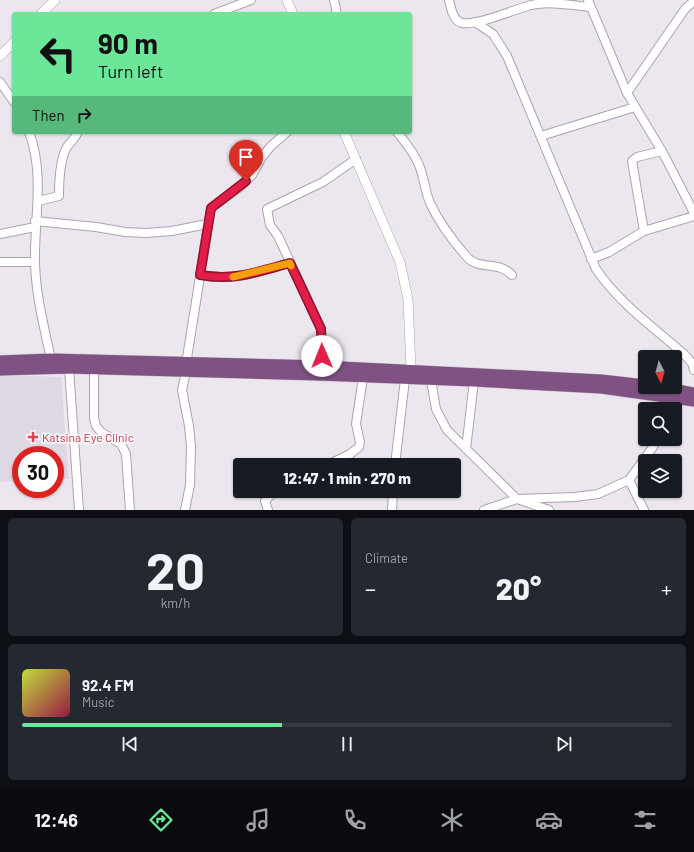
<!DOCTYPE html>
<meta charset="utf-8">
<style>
:root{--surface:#171b24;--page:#242831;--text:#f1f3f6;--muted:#9ea1a6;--line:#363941;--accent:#6ce79a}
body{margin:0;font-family:Barlow,sans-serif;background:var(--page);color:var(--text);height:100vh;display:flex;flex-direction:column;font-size:15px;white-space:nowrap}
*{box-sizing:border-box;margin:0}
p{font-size:13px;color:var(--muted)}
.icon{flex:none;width:22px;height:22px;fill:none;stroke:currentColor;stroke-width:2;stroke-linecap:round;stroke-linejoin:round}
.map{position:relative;height:510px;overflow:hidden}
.side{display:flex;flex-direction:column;gap:8px;padding:8px;background:#0d0f14;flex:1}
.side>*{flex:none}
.top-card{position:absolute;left:12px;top:12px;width:400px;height:122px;border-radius:4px;box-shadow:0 1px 3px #0004;background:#6ce79a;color:#111;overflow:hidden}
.needle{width:26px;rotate:174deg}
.buttons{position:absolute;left:638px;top:350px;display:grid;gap:8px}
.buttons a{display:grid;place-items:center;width:44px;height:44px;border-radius:4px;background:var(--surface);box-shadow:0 1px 3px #0004;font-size:20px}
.speed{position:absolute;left:12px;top:446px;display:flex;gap:8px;font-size:20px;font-weight:700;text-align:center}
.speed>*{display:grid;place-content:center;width:52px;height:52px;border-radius:50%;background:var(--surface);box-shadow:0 1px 3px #0004;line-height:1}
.speed .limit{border:6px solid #d22;background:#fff;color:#111}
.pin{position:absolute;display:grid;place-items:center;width:34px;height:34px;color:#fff;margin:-41px -17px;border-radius:50% 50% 50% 0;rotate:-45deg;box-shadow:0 0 4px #0007}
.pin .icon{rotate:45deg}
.me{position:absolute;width:44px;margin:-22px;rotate:359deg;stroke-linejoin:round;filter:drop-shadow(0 0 3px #0008)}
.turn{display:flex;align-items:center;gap:14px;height:84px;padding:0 20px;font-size:18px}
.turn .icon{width:52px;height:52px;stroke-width:2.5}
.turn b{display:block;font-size:28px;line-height:34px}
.then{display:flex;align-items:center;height:38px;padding:0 20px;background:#0003;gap:8px;font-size:15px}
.big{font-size:30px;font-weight:800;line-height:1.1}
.side .tile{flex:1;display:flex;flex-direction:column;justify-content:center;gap:6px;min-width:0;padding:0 14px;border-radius:6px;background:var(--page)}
.side .dial{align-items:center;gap:0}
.dial b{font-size:52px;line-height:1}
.song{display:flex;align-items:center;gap:12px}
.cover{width:48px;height:48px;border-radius:6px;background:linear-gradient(135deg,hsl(70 70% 55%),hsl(340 70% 35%))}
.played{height:4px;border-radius:2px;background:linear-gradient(90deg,var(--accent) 40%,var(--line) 40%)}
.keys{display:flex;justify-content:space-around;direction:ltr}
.heat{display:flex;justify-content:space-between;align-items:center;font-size:22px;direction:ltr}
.side .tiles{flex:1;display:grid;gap:8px;grid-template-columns:1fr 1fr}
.tile:last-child{grid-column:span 2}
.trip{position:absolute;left:233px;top:458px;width:228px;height:40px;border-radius:4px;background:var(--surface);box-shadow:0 1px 3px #0004;font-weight:800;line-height:40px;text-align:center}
.dock{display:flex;height:64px;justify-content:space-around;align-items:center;background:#090b0e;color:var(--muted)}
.dock .icon{width:28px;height:28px}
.dock .active{color:var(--accent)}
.dock b{font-size:18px;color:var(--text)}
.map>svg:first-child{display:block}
.built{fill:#dfd8e2}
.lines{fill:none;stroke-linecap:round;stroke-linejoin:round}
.minor-casing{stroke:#ada2af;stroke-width:10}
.tertiary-casing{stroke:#ada2af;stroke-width:10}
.trunk-casing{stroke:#c8c3c9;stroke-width:12}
.minor{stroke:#fff;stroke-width:8}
.tertiary{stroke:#fff;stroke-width:9}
.trunk{stroke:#805284;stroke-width:11}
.route-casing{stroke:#92132f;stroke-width:10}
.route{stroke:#e11d48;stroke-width:7}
.slow{stroke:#f59e0b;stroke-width:7}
.health-dot{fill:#e0444e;stroke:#f9f7fb;stroke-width:1.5}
.labels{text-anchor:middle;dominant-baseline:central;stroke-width:3.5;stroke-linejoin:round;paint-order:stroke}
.health-label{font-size:12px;fill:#be3a42;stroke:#f9f7fb;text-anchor:start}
</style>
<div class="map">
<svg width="694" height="510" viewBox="0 0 694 510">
<rect width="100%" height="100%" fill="#ece7ee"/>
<!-- built -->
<polygon class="built" points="0,375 61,377 69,479 55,479 55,455 21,455 21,481 0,482"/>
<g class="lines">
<defs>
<g id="minor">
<polyline points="334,0 337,14"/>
<path d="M449 0C451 8 453 21 462 23 477 26 515 9 531 5 550 1 570 5 590 7"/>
<polyline points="588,0 627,93 663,153 694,213"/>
<polyline points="214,14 251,0"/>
<path d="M475 22 493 34 507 56 596 269C619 303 653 327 684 354L692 363 694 370"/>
<polyline points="0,82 14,102"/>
<polyline points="627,93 685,9 694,1"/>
<path d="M29 132C45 174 34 219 35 263 36 296 44 327 51 359"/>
<path d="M397 132C405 142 414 152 419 165 424 177 425 191 430 203 439 222 452 240 466 256 478 271 498 260 512 275"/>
<polyline points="541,136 635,107"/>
<path d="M38 201 59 196C59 183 60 159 67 147 71 141 75 139 78 132"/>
<polyline points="35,221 96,227 125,232 146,233 172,231 207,224"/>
<polyline points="644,231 632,161 637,157 662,151"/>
<polyline points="0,234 35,227"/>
<polyline points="591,259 609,252 644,231 694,216"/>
<polyline points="0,262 35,262"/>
<path d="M200 275C235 281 257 272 290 263"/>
<polyline points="186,364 211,208 240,187 252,175 262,157 271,146 287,132"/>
<polyline points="322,366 321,329 278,236 270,225 267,209 323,182 356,159"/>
<polyline points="69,368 79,510"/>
<polyline points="94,369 94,418 96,426 101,432 121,444 126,454 130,510"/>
<polyline points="431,380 436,409 447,430 517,499 549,510"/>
<polyline points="663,395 665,409"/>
<polyline points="466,449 474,381"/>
<polyline points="327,465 350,454 359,447 360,442 356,424 363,377"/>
<polyline points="395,465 405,379"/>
<polyline points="629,480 644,510"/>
<polyline points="185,510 190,485 191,446 189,426 182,390 186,372"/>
<polyline points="268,510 265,501 275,491"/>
<polyline points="392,510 393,491"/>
<polyline points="484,510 517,499 575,497 598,494 629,480 653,447 656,439"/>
</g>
<g id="tertiary">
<polyline points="287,0 293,14"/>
<polyline points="41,14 55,0"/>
<polyline points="0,56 14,42"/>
<polyline points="344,132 400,262 408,299 411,370"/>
</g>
<g id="trunk">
<polyline points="0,361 51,359 322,366 601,380 645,385"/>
<polyline points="0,370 69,368 319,375 474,381 601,388 694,401"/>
<polyline points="662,387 694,393"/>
</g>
</defs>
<!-- minor casing -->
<use href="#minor" class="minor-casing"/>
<!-- tertiary casing -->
<use href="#tertiary" class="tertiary-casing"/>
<!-- trunk casing -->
<use href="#trunk" class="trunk-casing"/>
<!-- minor -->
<use href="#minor" class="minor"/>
<!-- tertiary -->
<use href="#tertiary" class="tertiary"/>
<!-- trunk -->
<use href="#trunk" class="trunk"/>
</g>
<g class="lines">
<defs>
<path id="route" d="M246 181 211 208 200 275C234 281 258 272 290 263L321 329 322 356"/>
</defs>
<!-- route casing -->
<use href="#route" class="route-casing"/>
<!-- route -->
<use href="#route" class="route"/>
<!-- slow -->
<polyline class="slow" points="233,277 290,263 291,266"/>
</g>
<!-- markers -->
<path class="health-dot" d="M31 431h4v4h4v4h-4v4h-4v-4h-4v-4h4z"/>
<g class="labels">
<!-- health labels -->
<g class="health-label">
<text x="42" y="437">Katsina Eye Clinic</text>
</g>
</g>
</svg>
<div class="buttons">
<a><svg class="needle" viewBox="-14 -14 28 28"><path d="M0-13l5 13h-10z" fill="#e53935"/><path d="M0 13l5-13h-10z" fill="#9ea1a6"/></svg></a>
<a><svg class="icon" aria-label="search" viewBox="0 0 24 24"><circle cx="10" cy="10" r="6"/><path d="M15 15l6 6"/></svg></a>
<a><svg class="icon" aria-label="layers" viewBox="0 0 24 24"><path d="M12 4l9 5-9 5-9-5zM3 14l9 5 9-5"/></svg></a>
</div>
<div class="speed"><div class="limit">30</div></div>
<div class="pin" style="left:246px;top:181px;background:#d93025"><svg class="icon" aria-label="arrive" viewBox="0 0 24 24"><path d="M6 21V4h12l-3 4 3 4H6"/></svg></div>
<svg class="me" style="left:322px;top:356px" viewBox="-20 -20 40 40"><circle r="19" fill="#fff"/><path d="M0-13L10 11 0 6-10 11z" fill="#e11d48"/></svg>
<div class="trip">12:47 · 1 min · 270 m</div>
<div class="top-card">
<div class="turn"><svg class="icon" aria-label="left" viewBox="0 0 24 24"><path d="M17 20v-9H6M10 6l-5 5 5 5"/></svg><div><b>90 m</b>Turn left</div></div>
<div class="then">Then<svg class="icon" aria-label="right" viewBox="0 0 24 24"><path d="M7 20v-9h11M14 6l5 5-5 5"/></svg></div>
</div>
</div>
<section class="side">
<div class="tiles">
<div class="tile dial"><b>20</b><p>km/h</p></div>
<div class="tile"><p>Climate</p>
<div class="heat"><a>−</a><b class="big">20°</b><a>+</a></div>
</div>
<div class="tile">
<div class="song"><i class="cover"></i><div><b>92.4 FM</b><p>Music</p></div></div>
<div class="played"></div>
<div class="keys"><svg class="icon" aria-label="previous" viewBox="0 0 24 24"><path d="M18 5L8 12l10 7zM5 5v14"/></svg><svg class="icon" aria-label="pause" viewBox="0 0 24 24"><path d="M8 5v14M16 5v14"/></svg><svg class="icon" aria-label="next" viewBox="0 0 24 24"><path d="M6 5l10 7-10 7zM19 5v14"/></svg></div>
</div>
</div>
</section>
<nav class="dock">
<b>12:46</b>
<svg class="icon active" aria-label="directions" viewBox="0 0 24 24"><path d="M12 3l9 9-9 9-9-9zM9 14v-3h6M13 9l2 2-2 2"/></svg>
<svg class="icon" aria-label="music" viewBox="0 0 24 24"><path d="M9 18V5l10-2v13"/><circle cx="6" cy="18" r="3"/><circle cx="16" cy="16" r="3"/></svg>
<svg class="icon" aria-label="phone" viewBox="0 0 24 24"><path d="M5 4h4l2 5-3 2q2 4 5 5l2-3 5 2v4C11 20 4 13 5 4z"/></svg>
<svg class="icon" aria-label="climate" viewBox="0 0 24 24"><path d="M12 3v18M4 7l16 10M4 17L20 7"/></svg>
<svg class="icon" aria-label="car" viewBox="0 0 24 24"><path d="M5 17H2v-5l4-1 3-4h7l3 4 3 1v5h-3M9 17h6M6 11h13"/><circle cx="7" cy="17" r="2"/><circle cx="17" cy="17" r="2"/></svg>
<svg class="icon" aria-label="filters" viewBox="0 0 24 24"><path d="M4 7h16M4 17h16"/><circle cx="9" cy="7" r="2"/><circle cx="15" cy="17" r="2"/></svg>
</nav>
